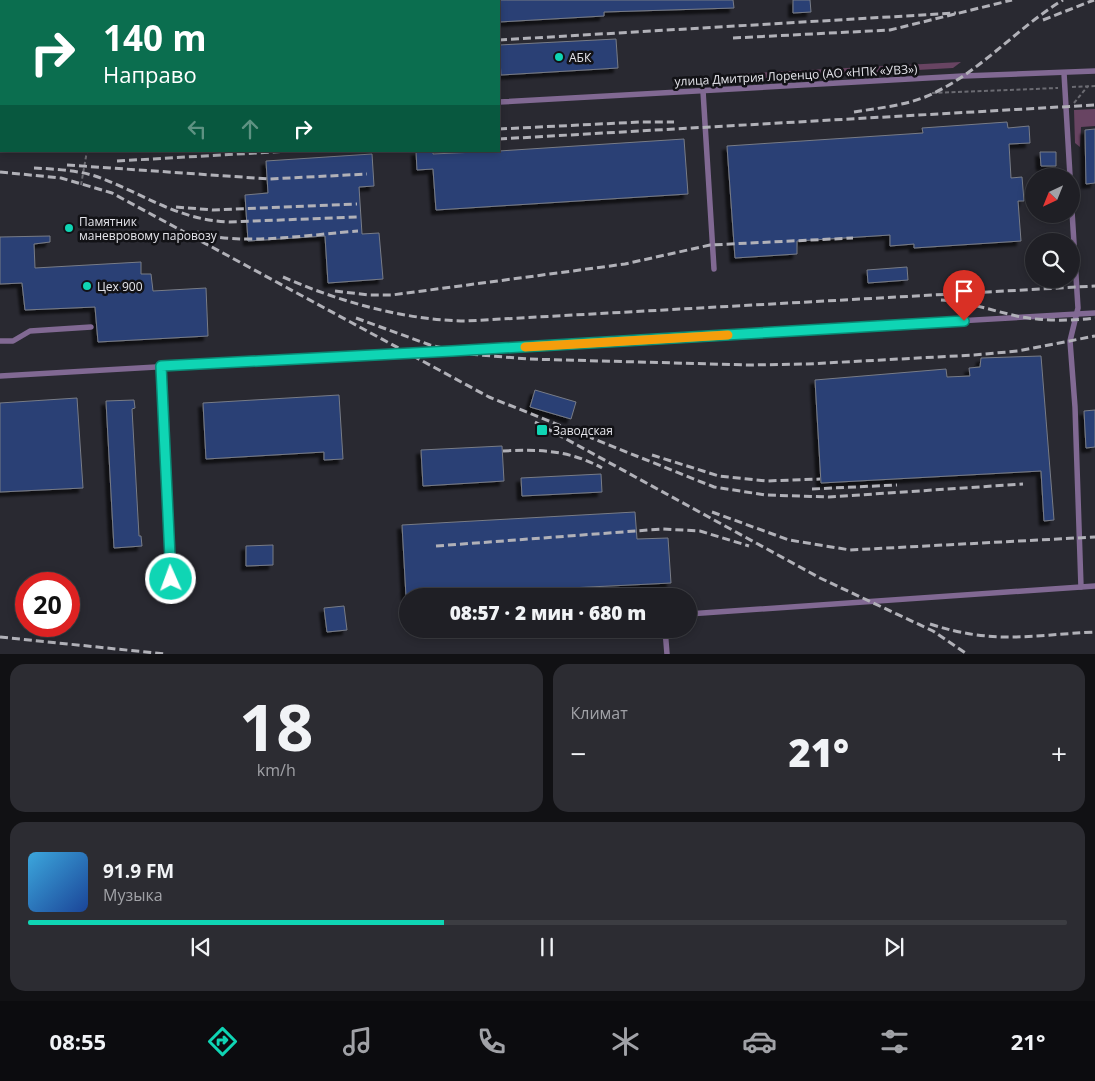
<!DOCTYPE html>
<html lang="ru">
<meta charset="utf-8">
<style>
:root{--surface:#1f1f25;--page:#2c2c32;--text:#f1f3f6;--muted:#a1a2a7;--line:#3c3d42;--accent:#0fd5b4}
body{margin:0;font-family:"Open Sans",sans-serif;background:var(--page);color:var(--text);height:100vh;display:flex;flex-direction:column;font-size:19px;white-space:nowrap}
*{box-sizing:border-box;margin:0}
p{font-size:16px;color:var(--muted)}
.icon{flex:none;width:28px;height:28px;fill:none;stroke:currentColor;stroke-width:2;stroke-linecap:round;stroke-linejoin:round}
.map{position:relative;height:654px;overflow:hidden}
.panel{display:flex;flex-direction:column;gap:10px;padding:10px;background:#111114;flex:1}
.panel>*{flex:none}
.hud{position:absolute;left:0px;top:0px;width:500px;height:152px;box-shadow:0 2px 8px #0003,0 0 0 1px var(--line);background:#0b6e4f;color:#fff;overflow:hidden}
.needle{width:32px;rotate:223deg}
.buttons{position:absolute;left:1025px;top:168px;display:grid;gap:10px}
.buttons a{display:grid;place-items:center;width:55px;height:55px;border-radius:50%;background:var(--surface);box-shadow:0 2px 8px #0003,0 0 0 1px var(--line);font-size:25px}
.speed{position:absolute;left:15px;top:572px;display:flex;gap:10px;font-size:25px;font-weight:700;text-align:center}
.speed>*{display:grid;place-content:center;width:65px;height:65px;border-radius:50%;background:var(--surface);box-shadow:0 2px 8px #0003,0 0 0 1px var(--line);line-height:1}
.speed .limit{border:8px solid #d22;background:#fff;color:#111}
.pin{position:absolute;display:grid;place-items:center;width:42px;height:42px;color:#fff;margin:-51px -21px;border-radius:50% 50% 50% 0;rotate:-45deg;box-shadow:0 0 5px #0007}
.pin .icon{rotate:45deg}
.me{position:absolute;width:55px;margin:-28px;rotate:358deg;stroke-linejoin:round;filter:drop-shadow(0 0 4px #0008)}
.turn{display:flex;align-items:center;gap:18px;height:105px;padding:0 20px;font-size:22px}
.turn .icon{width:65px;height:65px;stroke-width:2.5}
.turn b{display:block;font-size:35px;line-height:42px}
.lanes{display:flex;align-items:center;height:48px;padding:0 20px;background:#0003;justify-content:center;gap:25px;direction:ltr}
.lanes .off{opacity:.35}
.big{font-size:38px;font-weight:800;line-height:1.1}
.panel .card{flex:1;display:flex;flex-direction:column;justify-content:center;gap:8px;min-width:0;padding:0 18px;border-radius:15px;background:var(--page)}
.panel .dial{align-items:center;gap:0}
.dial b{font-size:65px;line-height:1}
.song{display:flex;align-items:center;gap:15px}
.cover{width:60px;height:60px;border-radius:8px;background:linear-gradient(135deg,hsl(200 70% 55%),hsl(220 70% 35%))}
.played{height:5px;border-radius:2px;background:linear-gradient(90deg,var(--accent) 40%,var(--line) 40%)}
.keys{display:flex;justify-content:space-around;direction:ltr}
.heat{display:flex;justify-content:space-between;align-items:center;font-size:28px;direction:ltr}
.panel .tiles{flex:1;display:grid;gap:10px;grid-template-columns:1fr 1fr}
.card:last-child{grid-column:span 2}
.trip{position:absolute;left:399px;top:588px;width:298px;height:50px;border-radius:25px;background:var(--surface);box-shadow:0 2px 8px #0003,0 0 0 1px var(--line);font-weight:800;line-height:50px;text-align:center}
.tabs{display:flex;height:80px;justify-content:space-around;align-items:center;background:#0c0c0f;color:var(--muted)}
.tabs .icon{width:35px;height:35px}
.tabs .on{color:var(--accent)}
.tabs b{font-size:22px;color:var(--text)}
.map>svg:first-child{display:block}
.green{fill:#684462}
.building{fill:#293f75;stroke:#787c86;filter:url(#shadow)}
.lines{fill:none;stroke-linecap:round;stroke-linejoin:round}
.path{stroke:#6b6b72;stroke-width:2;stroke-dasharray:4 2.5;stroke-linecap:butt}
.service{stroke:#816993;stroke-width:5.5}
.rail{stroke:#b1b1b8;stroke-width:3;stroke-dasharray:8 4;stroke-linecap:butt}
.route-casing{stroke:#0a8a75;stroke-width:12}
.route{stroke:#0fd5b4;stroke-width:9}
.slow{stroke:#f59e0b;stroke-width:9}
.poi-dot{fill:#0fd5b4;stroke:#121216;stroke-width:2}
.labels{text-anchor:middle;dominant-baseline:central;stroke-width:5;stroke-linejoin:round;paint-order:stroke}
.poi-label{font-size:12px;fill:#e5e5eb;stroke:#121216;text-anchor:start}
.street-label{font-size:12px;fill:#e5e5eb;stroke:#121216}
</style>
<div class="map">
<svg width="1095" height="654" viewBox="0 0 1095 654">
<defs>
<filter id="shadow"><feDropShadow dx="-4.5" dy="4.5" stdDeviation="1" flood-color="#0009"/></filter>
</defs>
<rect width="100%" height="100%" fill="#292931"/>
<!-- green -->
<g class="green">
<polygon points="961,62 953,68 742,80 734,74"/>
<polygon points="1095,109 1095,126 1081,127 1080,147 1075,143 1074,110"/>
</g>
<!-- building -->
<g class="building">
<polygon points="499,0 733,0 734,8 604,12 604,16 499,22"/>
<polygon points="793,0 810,0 811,12 793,13"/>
<polygon points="616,39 618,68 501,75 499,45"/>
<polygon points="1007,122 1008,128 1029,126 1030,143 1009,144 1011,178 1022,177 1024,201 1018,201 1021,241 914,248 914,244 890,246 890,235 797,241 797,254 735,258 727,146 923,133 922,128"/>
<polygon points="1095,129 1095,183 1086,184 1085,130"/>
<polygon points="684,139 688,194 436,210 433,169 417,170 416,151 433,151 433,154 499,151"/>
<polygon points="1040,152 1056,152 1056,166 1041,166"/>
<polygon points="372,154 374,186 359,187 362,234 379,233 383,279 328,283 325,236 248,241 245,195 268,193 266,161"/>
<polygon points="50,236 50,242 34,244 35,268 141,262 141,274 151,274 153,291 206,288 208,336 98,342 95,307 25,310 22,283 0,284 0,237"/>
<polygon points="907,267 908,280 868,283 867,270"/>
<polygon points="1041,356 1054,520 1044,521 1041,471 821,483 815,380 946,369 947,377 970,376 969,368 980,367 981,358"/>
<polygon points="535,390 576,402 571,419 530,407"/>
<polygon points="339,395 343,459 324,460 324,452 206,459 203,403"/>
<polygon points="77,398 83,488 0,492 0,403"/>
<polygon points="134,400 135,408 132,409 139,536 141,536 142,546 114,548 106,401"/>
<polygon points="1095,410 1095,447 1086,448 1084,411"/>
<polygon points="502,446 504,481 423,486 421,450"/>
<polygon points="601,474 602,492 522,496 521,478"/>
<polygon points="635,512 637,539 668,538 671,583 406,596 402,525"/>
<polygon points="273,545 273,565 246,566 246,546"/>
<polygon points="344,606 347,630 327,632 324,608"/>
</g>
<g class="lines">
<!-- path -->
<g class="path">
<polyline points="1072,87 1095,86"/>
<polyline points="932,93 1058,88"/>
<polyline points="1074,103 1088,86"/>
<polyline points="81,185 87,151"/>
</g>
<!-- service -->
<g class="service">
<polyline points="104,0 104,1"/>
<polyline points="1064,73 1070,176"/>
<polyline points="703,91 714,269"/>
<polyline points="499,102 963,76 1095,71"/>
<polyline points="0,131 1,131"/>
<polyline points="1071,195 1078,308 1070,341 1075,407 1081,587 1095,586"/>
<polyline points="0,341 13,341 30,331 91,327"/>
<polyline points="161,366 171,579"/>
<polyline points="0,376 1095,313"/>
<polyline points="688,614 1081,587"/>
<polyline points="665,629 667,654"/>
</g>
<!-- rail -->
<g class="rail">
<polyline points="23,1 34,0"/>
<polyline points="267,1 284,0"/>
<polyline points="459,1 481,0"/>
<polyline points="0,5 1,4"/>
<polyline points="0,19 1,19"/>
<polyline points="1043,20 1094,0"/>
<polyline points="0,28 1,28"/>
<polyline points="733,38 890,30 1012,0"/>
<polyline points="499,40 956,13"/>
<path d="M854 112C878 108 902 106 925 97 978 75 1015 29 1063 0"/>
<polyline points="499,129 640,122 674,122"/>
<polyline points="499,139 1095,105"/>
<polyline points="117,161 291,151"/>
<polyline points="67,165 270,179 367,174"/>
<path d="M34 168C54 169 76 170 95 176 143 193 177 220 229 222L357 217"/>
<polyline points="0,172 61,178 112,193 489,397 714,487 766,495 829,497 1023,484"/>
<polyline points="176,207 213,210 357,204"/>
<path d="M197 232C237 247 314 234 358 231"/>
<path d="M283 277C340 302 404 320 466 321L1095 286"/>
<polyline points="335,291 369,295 392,295 625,264 710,245 853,238"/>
<path d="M941 300C969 302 993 311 1021 317 1045 321 1070 321 1095 318"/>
<polyline points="356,318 430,345 468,354 528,359 750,365 807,364 974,355 1018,351 1095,336"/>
<polyline points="535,422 820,578 933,631 967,654"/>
<path d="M503 451C539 449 569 450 602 468"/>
<polyline points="652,455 719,476 766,481 820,479"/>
<polyline points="812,489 897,485"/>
<polyline points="712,512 789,540 850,550 1095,537"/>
<polyline points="436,546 662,529 700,531 749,546"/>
<path d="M930 624C994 645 1031 635 1095 632"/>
<polyline points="0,637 165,654"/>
</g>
</g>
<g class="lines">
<defs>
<polyline id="route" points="171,579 161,366 452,351 964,321"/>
</defs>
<!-- route casing -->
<use href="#route" class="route-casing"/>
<!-- route -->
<use href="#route" class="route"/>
<!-- slow -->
<polyline class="slow" points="525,347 728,335"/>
</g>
<!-- markers -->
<g class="poi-dot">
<circle cx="559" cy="57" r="5"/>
<circle cx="69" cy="228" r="5"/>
<circle cx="87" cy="286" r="5"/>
<rect x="536" y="424" width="12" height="12" rx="2.5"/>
</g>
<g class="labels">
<!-- poi labels -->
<g class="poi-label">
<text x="569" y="57">АБК</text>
<text x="79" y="221">Памятник<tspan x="79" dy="14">маневровому паровозу</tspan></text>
<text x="97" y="286">Цех 900</text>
<text x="553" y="430">Заводская</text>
</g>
<!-- street labels -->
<g class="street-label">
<text transform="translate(796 75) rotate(-3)">улица Дмитрия Лоренцо (АО «НПК «УВЗ»)</text>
</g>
</g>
</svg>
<div class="buttons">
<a><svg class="needle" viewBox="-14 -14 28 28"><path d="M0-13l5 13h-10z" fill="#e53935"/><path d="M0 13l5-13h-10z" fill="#a1a2a7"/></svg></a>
<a><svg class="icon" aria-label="search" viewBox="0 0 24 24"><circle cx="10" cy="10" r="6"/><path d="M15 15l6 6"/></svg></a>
</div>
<div class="speed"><div class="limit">20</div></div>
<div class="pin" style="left:964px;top:321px;background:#d93025"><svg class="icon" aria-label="arrive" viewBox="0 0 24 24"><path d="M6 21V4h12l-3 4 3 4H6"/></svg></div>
<svg class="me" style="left:171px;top:579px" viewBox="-20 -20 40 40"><circle r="17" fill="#0fd5b4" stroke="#fff" stroke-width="3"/><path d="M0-11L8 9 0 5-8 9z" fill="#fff"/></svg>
<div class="trip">08:57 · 2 мин · 680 m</div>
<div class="hud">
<div class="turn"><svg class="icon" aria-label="right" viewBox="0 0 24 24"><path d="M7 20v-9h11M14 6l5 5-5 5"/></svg><div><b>140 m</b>Направо</div></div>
<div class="lanes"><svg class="icon off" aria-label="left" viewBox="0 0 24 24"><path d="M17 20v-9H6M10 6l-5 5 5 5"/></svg><svg class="icon off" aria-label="ahead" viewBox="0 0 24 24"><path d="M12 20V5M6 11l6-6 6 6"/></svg><svg class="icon" aria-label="right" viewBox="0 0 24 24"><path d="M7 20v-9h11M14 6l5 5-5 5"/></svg></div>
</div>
</div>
<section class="panel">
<div class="tiles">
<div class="card dial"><b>18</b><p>km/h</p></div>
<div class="card"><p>Климат</p>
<div class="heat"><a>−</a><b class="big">21°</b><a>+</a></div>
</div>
<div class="card">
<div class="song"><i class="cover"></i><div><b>91.9 FM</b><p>Музыка</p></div></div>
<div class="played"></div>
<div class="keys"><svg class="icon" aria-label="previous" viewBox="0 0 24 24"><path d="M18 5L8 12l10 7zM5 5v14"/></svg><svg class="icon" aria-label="pause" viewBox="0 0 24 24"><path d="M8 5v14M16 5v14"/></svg><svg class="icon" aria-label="next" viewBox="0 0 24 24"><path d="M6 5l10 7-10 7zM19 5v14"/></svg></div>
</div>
</div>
</section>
<nav class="tabs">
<b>08:55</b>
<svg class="icon on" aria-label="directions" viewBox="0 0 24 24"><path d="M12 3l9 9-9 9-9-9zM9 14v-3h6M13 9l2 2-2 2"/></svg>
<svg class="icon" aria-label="music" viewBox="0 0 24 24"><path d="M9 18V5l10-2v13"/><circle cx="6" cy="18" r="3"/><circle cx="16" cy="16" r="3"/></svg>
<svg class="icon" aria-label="phone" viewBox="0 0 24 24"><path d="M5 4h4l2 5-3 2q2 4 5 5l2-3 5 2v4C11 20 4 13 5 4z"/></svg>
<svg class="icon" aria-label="climate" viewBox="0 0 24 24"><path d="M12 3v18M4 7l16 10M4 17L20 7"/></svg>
<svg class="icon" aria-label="car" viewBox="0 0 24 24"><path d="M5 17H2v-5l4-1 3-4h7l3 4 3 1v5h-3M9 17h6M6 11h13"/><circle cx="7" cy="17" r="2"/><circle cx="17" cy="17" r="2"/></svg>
<svg class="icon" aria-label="filters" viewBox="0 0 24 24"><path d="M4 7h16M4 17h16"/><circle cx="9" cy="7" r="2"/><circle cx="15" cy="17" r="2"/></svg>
<b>21°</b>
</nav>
